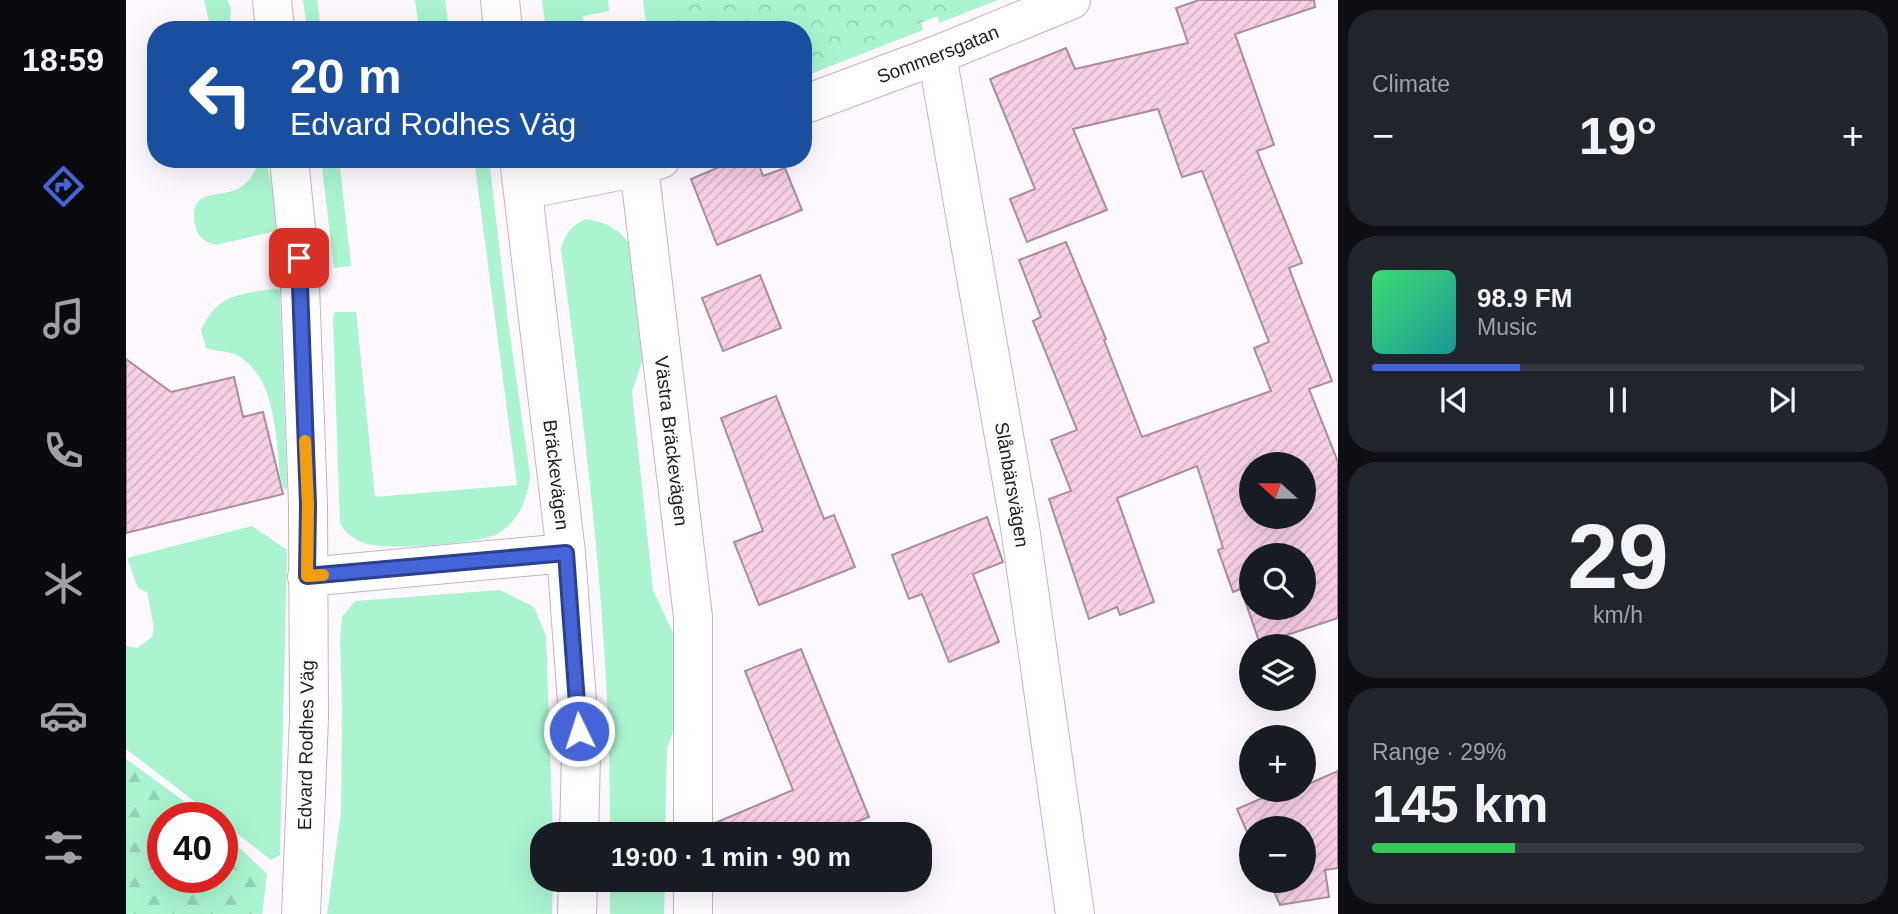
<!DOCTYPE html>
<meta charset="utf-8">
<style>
:root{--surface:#171b24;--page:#20242c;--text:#f1f3f6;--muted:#9ea1a6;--line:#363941;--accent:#4464d7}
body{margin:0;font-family:Arial,sans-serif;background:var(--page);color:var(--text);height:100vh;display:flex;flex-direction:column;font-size:26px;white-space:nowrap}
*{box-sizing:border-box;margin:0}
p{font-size:23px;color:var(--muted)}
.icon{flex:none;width:38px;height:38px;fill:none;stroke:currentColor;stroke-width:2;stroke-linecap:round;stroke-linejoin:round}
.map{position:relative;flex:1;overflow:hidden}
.drawer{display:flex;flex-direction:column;gap:10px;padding:10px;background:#0d0f14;width:560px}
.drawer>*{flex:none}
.guide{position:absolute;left:21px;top:21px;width:665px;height:147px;border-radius:28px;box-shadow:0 7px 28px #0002;background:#1a4fa0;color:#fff;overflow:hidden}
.needle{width:46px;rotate:291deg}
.buttons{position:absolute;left:1113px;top:452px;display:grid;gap:14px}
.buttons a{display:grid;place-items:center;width:77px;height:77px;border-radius:50%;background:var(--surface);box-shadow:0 7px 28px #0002;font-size:35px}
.speed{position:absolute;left:21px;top:802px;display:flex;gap:14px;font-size:35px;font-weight:700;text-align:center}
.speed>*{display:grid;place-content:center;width:91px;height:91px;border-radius:50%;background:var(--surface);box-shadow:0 7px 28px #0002;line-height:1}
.speed .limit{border:10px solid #d22;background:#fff;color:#111}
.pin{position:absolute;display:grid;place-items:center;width:60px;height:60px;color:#fff;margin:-30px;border-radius:14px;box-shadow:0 4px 10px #0006}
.me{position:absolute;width:77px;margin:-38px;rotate:356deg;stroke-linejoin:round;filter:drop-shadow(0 0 5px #0008)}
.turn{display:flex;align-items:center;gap:24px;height:147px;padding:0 28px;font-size:32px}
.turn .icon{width:91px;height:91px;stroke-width:2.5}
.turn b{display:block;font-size:49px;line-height:60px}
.big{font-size:52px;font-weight:600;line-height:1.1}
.drawer .card{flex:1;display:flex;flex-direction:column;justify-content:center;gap:10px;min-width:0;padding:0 24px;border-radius:28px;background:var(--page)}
.drawer .dial{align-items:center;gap:0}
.dial b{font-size:91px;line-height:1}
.song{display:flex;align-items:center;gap:21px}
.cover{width:84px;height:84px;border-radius:10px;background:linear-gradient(135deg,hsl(140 70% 55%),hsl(180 70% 35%))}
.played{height:7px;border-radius:4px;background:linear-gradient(90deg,var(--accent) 30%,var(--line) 30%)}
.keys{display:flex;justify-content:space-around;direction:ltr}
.heat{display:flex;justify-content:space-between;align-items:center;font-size:38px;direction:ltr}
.charge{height:10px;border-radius:5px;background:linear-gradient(90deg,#34c759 29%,var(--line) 0)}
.trip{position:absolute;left:404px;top:822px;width:402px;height:70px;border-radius:28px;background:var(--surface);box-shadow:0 7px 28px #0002;font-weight:600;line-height:70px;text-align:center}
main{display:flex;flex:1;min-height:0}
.tab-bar{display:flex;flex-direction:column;width:126px;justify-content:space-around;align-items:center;background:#090b0e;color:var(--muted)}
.tab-bar .icon{width:49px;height:49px}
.tab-bar .on{color:var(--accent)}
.tab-bar b{font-size:32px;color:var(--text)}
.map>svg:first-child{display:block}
.grass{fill:#aaf4d0}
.forest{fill:url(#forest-firs)}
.park{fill:url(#park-crowns)}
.building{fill:url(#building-hatch);stroke:#a98d9d;stroke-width:2;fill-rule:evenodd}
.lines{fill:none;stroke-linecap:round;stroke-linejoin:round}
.street-casing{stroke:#c7b1c7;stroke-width:40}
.secondary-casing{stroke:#c7b1c7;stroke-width:40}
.street{stroke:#fff;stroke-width:38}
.secondary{stroke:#fff;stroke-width:38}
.route-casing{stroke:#2c418c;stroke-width:18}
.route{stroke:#4464d7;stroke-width:12}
.slow{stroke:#f59e0b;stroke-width:12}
.labels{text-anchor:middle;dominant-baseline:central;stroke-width:7;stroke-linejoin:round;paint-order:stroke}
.street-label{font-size:19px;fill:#241b24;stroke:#fff}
</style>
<main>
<nav class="tab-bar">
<b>18:59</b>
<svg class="icon on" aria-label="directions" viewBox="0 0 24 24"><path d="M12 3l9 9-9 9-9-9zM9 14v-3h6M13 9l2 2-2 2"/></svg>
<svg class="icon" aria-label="music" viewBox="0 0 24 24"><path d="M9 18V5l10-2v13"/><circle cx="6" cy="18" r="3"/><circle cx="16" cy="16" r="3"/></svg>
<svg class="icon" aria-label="phone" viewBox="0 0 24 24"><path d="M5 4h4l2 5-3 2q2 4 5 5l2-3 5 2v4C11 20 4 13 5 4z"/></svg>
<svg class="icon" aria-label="climate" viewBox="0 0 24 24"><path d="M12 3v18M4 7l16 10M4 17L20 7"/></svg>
<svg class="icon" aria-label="car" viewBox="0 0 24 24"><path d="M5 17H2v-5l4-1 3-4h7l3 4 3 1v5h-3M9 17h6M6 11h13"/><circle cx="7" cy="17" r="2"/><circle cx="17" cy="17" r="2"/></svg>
<svg class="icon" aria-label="filters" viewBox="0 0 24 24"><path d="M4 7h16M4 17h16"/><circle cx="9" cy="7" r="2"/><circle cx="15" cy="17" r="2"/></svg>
</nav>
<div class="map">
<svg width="1212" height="914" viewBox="0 0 1212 914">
<defs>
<pattern id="forest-firs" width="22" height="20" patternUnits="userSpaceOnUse" patternTransform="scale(1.75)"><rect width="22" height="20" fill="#aaf4d0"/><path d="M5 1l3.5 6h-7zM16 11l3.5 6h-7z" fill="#92d1b2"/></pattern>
<pattern id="park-crowns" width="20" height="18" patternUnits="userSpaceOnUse" patternTransform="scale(1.75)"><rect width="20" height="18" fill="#aaf4d0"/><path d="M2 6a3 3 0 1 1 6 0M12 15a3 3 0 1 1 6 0" fill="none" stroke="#92d1b2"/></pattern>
<pattern id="building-hatch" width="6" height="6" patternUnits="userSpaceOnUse" patternTransform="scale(1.75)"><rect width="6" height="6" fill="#f8d0e6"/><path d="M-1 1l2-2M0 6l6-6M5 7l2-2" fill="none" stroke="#d4b2c5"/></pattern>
</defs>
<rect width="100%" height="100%" fill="#fef9fe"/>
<!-- grass -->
<g class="grass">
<polygon points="78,0 101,0 105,8 104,30 85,30"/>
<polygon points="177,0 191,0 195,30 181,30"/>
<polygon points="289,0 319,0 323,30 293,30"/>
<polygon points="416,0 482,0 483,11 457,16 459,30 420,30"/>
<polygon points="517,0 791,0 797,30 677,77 677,30 521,30"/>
<polygon points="809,0 872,0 813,23"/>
<path d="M133 159H140L155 230 90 245C80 242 73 239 70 228 59 185 96 200 115 187 124 181 131 169 133 159Z"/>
<polygon points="195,159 213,159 225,266 208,268"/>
<path d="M348 159H363L382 322 404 475C402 498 393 522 371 534 352 544 258 551 238 543 227 539 219 533 214 523L207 318 209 312H230L249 497 391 485Z"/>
<path d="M460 219C484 222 512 238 505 267L517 358 506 392 527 590 547 633 549 655 551 719 541 749 539 835H484C485 639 461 443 435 249 440 233 444 226 460 219Z"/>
<path d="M145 289 153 290 154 295 161 487 159 490C153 480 153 465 152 453 149 420 144 374 112 356 102 350 90 352 80 348L75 330C92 294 110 295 145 289Z"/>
<polygon points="126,526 161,550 154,855 145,860 96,822 96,817 89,817 0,749 0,646 11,648 26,637 28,628 21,592 12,588 1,558"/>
<polygon points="374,590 408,607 420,636 427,835 416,835 416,880 427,880 426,914 201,914 215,813 216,706 214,639 216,617 229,601"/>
<polygon points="484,880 539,880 538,914 484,914"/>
</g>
<!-- forest -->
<polygon class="forest" points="0,759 80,817 37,817 37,877 96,877 96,831 141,874 136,914 0,914"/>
<!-- park -->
<polygon class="park" points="546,0 855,0 677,67 677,30 550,30"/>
<!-- building -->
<g class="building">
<path d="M1073 0H1188L1189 7 1109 34 1148 145 1131 151 1176 263 1163 268 1206 381 1183 389 1212 462V618L1134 644 1115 589 1107 592 1092 550 1097 548 1071 466 991 498 1028 602 994 615 991 607 963 619 923 499 945 491 925 440 951 430 907 321 915 317 893 260 940 242 980 339 978 340 1016 437 1145 391 1128 348 1143 342 1076 171 1056 177 1032 109 947 129 981 210 901 242 884 199 909 189 864 79 940 48 949 69 1062 43 1050 8ZM1125 464H1178V516H1125ZM1125 555H1178V607H1125Z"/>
<polygon points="612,159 631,159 637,176 659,168 676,210 591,245 565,179"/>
<polygon points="634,275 655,328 597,351 576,298"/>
<polygon points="0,359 45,392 108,377 117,417 137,412 157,494 0,533"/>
<polygon points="650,396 698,519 708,515 729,567 633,605 608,542 637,531 595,418"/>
<polygon points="861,517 877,562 847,574 873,642 823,662 796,594 783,599 766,555"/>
<polygon points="675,649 743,817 698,835 589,835 589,823 667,790 619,671"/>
<polygon points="1212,771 1212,868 1199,870 1203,897 1154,905 1143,880 1178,880 1178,828 1125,828 1125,841 1111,809 1157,789 1178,789 1178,786"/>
</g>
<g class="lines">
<defs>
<g id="street">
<polyline points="146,0 149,30"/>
<path id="s1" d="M811 55 894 527 949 914"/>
<path id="s2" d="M677 105 811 55 945 0"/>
<polyline points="163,159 173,258 182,504 183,718 175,914"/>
<path id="s3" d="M513 167 567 617V835"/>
<polyline points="397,190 513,167 535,159"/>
<polyline points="181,577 440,553"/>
<polyline points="567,914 567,880"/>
</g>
<g id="secondary">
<polyline points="374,0 377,30"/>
<path id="s4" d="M393 159 440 553 455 756 453 835"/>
<polyline points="451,914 452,880"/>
</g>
</defs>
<!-- street casing -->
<use href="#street" class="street-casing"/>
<!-- secondary casing -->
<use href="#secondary" class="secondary-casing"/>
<!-- street -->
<use href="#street" class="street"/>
<!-- secondary -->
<use href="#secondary" class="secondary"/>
</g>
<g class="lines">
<defs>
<polyline id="route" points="173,258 182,504 181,576 440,553 453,731"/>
</defs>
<!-- route casing -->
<use href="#route" class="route-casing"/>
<!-- route -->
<use href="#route" class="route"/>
<!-- slow -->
<polyline class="slow" points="179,441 182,504 181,576 197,575"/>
</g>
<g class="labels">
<!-- street labels -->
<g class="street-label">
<text stroke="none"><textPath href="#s2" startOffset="144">Sommersgatan</textPath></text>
<text stroke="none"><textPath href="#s3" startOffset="276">Västra Bräckevägen</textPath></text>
<text stroke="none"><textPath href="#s4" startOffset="318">Bräckevägen</textPath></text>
<text stroke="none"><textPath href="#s1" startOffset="436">Slånbärsvägen</textPath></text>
<text transform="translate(180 745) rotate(-89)">Edvard Rodhes Väg</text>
</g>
</g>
</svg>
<div class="buttons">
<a><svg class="needle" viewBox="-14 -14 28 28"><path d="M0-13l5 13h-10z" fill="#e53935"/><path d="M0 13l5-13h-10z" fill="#9ea1a6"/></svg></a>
<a><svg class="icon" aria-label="search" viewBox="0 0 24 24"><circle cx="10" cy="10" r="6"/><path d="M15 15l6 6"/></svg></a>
<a><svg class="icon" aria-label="layers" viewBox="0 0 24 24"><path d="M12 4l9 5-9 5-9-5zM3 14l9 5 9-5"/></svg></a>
<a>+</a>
<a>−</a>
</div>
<div class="speed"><div class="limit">40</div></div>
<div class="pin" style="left:173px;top:258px;background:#d93025"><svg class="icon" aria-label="arrive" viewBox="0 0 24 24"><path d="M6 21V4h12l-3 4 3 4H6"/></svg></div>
<svg class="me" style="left:453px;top:731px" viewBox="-20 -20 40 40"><circle r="17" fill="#4464d7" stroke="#fff" stroke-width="3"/><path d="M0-11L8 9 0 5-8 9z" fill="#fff"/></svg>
<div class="trip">19:00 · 1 min · 90 m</div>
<div class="guide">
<div class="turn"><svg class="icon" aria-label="left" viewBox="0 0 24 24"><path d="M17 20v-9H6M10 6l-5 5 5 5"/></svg><div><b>20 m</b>Edvard Rodhes Väg</div></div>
</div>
</div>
<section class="drawer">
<div class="card"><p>Climate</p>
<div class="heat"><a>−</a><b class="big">19°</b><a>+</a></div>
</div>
<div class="card">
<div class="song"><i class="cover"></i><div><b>98.9 FM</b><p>Music</p></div></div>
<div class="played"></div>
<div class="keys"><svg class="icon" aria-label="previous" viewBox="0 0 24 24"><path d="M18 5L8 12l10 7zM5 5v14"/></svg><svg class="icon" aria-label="pause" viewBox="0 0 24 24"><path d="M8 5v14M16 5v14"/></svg><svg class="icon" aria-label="next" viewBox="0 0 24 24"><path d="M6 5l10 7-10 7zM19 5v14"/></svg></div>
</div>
<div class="card dial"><b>29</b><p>km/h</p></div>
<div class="card"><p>Range · 29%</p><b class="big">145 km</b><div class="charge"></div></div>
</section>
</main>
